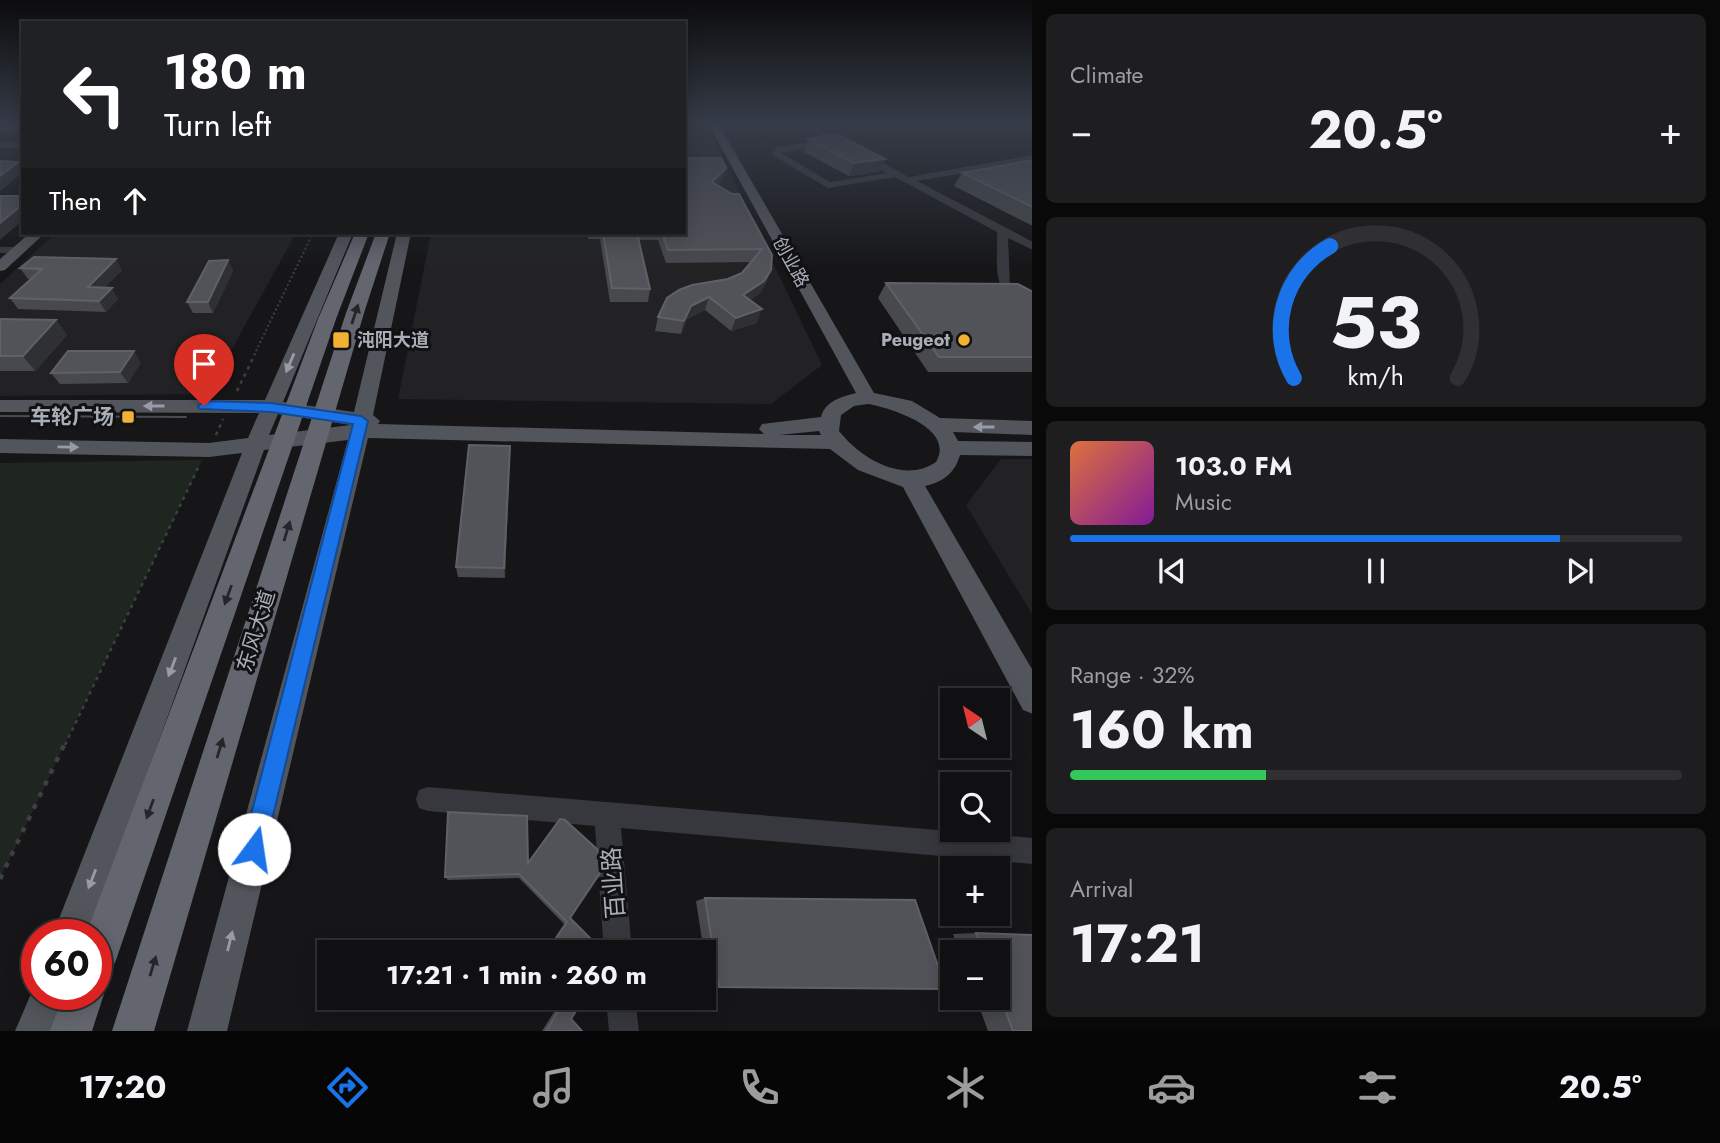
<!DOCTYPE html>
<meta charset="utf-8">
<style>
:root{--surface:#101012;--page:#1e1e20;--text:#f1f3f6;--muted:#9c9d9f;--line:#303032;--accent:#1a73e8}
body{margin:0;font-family:Jost,"Noto Sans SC",sans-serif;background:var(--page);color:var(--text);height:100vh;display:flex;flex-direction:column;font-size:26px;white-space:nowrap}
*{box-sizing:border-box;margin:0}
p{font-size:23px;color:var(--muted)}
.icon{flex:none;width:38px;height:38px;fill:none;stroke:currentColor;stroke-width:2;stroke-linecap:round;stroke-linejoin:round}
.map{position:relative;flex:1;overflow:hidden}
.side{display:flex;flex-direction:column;gap:14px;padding:14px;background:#09090a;width:688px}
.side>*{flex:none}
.hud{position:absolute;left:21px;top:21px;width:665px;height:214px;border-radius:0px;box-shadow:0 4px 18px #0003,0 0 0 2px var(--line);background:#202124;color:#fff;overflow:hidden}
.needle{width:46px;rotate:325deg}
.fabs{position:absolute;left:940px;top:688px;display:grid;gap:14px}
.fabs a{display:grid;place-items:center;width:70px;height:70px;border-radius:0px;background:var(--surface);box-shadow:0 4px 18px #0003,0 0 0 2px var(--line);font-size:35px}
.speed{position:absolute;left:21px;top:919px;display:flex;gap:14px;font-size:35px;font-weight:700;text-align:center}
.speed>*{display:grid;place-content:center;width:91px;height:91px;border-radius:50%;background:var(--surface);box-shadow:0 4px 18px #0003,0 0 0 2px var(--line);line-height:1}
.speed .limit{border:10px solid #d22;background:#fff;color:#111}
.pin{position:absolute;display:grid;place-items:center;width:60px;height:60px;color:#fff;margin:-72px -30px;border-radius:50% 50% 50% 0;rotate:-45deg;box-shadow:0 0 7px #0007}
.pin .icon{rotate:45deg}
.me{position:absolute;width:77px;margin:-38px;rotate:14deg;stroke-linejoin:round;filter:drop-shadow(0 0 5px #0008)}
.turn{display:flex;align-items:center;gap:24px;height:147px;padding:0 28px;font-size:32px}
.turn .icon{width:91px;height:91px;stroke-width:2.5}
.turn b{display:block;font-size:49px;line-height:60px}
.then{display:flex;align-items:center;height:66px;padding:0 28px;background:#0003;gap:14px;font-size:26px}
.big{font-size:52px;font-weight:700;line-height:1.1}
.side .widget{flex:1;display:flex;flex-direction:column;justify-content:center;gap:10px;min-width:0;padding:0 24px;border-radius:10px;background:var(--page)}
.side .dial{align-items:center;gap:0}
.dial svg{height:182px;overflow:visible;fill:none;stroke:var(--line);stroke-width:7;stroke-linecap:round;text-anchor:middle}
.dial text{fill:var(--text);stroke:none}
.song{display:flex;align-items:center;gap:21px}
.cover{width:84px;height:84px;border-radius:10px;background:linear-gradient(135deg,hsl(20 70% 55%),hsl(290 70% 35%))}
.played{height:7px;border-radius:4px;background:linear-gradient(90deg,var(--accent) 80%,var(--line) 80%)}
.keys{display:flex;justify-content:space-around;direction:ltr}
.heat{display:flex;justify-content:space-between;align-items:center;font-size:38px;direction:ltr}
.charge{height:10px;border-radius:5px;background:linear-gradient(90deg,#34c759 32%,var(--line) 0)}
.trip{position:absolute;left:317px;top:940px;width:399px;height:70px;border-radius:0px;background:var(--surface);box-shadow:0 4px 18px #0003,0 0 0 2px var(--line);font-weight:700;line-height:70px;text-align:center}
.tabs{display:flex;height:112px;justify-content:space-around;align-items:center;background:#060607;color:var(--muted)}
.tabs .icon{width:49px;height:49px}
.tabs .on{color:var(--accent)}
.tabs b{font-size:32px;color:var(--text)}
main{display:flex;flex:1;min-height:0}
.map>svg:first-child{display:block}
.built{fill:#222225}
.green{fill:#1e261f}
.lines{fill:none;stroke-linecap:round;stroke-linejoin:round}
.path-far2{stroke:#3d3f44;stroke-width:2;stroke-dasharray:2 2.5;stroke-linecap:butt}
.path-far1{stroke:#3d3f44;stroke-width:2.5;stroke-dasharray:3.5 4.5;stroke-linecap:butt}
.path{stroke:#3d3f44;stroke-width:4.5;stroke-dasharray:5 8;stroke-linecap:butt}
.minor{fill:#37383d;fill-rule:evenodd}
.major{fill:#53555c;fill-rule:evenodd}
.highway{fill:#63666e;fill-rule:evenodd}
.tram{stroke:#4a4c52;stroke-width:2}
.wall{fill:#47494d}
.shaded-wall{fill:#2f3033}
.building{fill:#525359;stroke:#5f6168;stroke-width:2}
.oneway{fill:#26262a}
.oneway2{fill:#979ba6}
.route{fill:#1a73e8;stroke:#114b97;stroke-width:2}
.poi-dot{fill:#f2b134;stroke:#111113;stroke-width:2.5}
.labels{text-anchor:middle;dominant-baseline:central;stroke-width:6;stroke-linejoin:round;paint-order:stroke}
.far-street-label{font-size:18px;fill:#a8adb8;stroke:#111113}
.far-poi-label{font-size:18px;font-weight:bold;fill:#a8adb8;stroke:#111113;text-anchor:start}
.poi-label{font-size:21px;font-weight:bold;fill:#a8adb8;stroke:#111113;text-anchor:end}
.street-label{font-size:21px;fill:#a8adb8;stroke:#111113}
.near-street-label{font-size:24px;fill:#a8adb8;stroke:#111113}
</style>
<main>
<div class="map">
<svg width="1033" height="1031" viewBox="0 0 1033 1031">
<rect width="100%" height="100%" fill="#161618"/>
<!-- built -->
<g class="built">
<polygon points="684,125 707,125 822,365 771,404 398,399 431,233 684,233"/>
<polygon points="56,233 296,233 207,394 0,396 0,284"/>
<polygon points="1001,459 1032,459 1032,614 966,505"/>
</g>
<!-- green -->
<polygon class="green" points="202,460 0,879 0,463"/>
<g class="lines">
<!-- path-far2 -->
<polyline class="path-far2" points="254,355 313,233"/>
<!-- path-far1 -->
<g class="path-far1">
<polyline points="237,391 255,354"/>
<polyline points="216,435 223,419"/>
<polyline points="65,745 199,466"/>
</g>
<!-- path -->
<polyline class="path" points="0,879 65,743"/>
<!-- minor -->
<g class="minor">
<path d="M800 125H810L909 177 1033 155V161L917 181 1033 242V250L1008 238 1010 284 1033 300V310C989 294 998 271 997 232L895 177 828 188 772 155 777 147 826 140ZM832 143 887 173 830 182 781 153Z"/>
<rect x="0" y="142" width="23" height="6"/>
<polygon points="0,247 19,247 25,250 19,253 0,253"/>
<polygon points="428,787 1033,838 1033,864 621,828 632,952 604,952 595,826 428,811 419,808 416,799 419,790"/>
<polygon points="606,998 635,998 639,1031 609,1031"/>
</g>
<!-- major -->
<g class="major">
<path d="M709 125H719L874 393 912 401 940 418 1033 421V435L953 432 958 441 1033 442V456L960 455C955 473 943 482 925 486L1033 671V714L1023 710 903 487 858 470 830 449 368 438 227 1031H187L348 440 264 450 89 934H53L242 453 209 457 0 453V439L209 443 248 438 259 413 0 412V400H265L339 233H353L283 402 354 412 397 233H411L373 415 380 421 378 424 764 434 759 429 762 424 821 417C825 401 841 397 856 393ZM868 404C891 408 956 428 936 462 904 484 861 459 839 431L841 415 854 406ZM278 414 351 425 269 435ZM819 431 821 435H779Z"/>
<polygon points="30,233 45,233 5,270 0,271 0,259"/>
<polygon points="37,980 37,994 68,994 55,1031 15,1031"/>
</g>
<!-- highway -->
<g class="highway">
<polygon points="355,233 369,233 336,319 116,960 110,974 97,979 104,994 92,1031 50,1031 64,994 96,994 96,934 86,934 318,319"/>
<polygon points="376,233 390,233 364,313 154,1031 112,1031 346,313"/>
</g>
<!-- tram -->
<polyline class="tram" points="0,416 186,417"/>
</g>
<!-- wall -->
<g class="wall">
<rect x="0" y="125" width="23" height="7"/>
<polygon points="808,139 885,159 879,172 849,176 804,152"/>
<polygon points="684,158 723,180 717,185 732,194 739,194 771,270 766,283 759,294 750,300 757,323 731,331 705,310 687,319 681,334 655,331 658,317 742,273 751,262 666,263 658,240 638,240 650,289 648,302 610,302 600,239 588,239 588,233 684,233"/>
<polygon points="1033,160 1033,226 954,186 962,173"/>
<polygon points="228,260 233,271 213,313 193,313 187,302"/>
<polygon points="20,268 122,270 105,287 118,299 106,312 18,309 10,298 31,279 28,279"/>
<polygon points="886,283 1033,292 1033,372 928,372 878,298"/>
<polygon points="0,319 56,320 67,335 35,371 0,371"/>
<polygon points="141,362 128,383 60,384 51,373"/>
<polygon points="510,446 505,578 458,577 456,567"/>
<polygon points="528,863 570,918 604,952 545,952 564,924 519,878 448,880 445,877"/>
<polygon points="705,898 719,987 709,985 696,901"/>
<polygon points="976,933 1033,935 1033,1031 988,1031 976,998 998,998 998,952 959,952 953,934"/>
<polygon points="584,998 571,1019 582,1031 542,1031 561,1001"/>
</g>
<!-- shaded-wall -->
<g class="shaded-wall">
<polygon points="885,159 879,172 849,176 854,163"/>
<polygon points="18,162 23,169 23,172 0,191 0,176"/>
<polygon points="726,168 723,180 709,194 712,182"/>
<polygon points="23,204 23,220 0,240 0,223"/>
<polygon points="116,259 122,270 95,298 88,287"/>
<polygon points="228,260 233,271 213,313 208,302"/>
<polygon points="771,270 766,283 759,294 738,308 743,295"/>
<polygon points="112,288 118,299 106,312 99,301"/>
<polygon points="709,297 705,310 687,319 681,334 684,321 691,306"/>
<polygon points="762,309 757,323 731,331 736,318"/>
<polygon points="56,320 67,335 35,371 23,356"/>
<polygon points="134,351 141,362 128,383 120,372"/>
<polygon points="510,446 510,457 505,578 504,568"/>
</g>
<!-- building -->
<g class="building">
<polygon points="837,134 885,159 854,163 808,139"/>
<polygon points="684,158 721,158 726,168 712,182 732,194 739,194 772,255 771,270 764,281 743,295 762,309 736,318 709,297 691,306 684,321 658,317 667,298 679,290 692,285 728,279 742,273 762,249 668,250 662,233 684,233"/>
<polygon points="1033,160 1033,207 962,173"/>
<polygon points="0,161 18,162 0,176"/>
<polygon points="0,196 23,196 23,204 0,223"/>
<polygon points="603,233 637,233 650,289 612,288"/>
<polygon points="34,257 116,259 88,287 112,288 99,301 10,298 42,269 20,268"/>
<polygon points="228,260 208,302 187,302 209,261"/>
<polygon points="886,283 1018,284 1033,292 1033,357 939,357"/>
<polygon points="0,319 56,320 23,356 0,356"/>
<polygon points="68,351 134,351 120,372 51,373"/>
<polygon points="469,445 510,446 504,568 456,567"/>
<polygon points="448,812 527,816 528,863 560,819 565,820 598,850 600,873 570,918 604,952 547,952 567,922 519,874 445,877"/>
<polygon points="705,898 915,900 946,989 719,987"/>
<polygon points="976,933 1033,935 1033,1031 1013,1031 998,990 998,952 983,952"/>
<polygon points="558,998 584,998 571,1019 582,1031 546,1031 563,1003"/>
</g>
<!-- one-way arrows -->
<defs><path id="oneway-solid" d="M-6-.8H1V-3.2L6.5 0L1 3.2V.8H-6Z" transform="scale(1.75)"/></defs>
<g class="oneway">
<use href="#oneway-solid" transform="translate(355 314) rotate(-72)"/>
<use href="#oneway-solid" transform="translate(287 531) rotate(-73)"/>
<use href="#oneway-solid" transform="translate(228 595) rotate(110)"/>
<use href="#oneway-solid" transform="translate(220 748) rotate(-73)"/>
<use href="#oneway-solid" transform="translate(150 809) rotate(110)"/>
<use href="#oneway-solid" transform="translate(153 966) rotate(-73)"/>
</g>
<g class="oneway2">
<use href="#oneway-solid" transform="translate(290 363) rotate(113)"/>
<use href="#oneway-solid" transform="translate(154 406) rotate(180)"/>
<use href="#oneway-solid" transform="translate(984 427) rotate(-180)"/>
<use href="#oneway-solid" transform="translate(68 447) rotate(1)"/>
<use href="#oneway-solid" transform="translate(172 667) rotate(111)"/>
<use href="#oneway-solid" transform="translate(92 879) rotate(111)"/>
<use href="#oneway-solid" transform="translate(230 941) rotate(-76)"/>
</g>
<!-- sky -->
<linearGradient id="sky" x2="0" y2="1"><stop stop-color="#0c0c0d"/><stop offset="0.46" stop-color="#363c48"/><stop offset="1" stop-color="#363c48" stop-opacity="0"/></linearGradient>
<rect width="1033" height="269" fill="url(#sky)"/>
<!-- route -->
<polygon class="route" points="204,401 271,403 361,416 368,421 265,849 262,857 254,860 245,857 242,849 353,424 271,412 200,409 198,406"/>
<!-- markers -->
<g class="poi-dot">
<rect x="332" y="331" width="18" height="18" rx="3.5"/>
<circle cx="964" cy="340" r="7"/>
<rect x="121" y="410" width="14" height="14" rx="3.5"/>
</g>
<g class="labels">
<!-- far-street labels -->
<g class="far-street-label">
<text transform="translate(791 262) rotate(61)">创业路</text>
</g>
<!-- far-poi labels -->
<g class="far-poi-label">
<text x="357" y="340">沌阳大道</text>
<text x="950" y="340" text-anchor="end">Peugeot</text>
</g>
<!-- poi labels -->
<g class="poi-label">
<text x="114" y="417">车轮广场</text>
</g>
<!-- street labels -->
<g class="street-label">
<text transform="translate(256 631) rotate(-73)">东风大道</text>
</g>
<!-- near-street labels -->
<g class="near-street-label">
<text transform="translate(613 883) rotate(-94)">百业路</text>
</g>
</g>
</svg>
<div class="fabs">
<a><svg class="needle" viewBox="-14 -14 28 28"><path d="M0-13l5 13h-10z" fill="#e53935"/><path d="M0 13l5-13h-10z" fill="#9c9d9f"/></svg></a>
<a><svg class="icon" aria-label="search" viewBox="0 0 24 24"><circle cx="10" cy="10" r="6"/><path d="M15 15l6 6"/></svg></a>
<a>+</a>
<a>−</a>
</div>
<div class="speed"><div class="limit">60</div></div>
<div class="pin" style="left:204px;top:406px;background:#d93025"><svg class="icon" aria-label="arrive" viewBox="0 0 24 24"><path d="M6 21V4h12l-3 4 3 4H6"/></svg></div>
<svg class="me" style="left:254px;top:849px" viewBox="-20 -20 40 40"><circle r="19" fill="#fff"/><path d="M0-13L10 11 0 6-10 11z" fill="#1a73e8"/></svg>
<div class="trip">17:21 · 1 min · 260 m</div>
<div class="hud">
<div class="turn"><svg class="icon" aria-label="left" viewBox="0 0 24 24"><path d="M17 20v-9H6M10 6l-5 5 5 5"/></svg><div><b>180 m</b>Turn left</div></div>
<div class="then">Then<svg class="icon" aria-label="ahead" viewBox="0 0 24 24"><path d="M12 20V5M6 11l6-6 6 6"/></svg></div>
</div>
</div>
<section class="side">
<div class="widget"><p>Climate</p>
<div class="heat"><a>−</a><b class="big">20.5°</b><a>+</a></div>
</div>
<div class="widget dial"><svg viewBox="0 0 100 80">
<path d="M14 69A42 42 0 1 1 86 69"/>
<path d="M14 69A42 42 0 0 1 30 11" stroke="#1a73e8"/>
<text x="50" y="56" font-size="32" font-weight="700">53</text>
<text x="50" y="72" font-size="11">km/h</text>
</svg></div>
<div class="widget">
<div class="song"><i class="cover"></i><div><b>103.0 FM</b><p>Music</p></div></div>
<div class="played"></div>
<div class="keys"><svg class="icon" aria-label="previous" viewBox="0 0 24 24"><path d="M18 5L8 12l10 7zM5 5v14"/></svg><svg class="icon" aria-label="pause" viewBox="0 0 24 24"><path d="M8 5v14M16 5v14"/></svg><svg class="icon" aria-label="next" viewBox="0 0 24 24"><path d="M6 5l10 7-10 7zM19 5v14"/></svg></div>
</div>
<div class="widget"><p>Range · 32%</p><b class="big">160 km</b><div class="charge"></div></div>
<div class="widget"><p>Arrival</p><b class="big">17:21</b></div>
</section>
</main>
<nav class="tabs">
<b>17:20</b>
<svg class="icon on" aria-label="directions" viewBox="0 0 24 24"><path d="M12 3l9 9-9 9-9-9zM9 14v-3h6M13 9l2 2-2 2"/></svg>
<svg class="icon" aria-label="music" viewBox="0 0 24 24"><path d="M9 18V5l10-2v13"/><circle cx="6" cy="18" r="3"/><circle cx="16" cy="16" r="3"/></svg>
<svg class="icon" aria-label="phone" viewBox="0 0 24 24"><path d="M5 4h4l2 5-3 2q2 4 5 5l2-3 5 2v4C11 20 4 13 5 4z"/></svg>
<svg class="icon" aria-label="climate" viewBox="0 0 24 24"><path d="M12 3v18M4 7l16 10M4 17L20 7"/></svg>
<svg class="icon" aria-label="car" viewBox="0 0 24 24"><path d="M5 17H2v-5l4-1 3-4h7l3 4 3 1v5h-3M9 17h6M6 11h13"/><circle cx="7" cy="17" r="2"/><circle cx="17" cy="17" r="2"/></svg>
<svg class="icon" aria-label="filters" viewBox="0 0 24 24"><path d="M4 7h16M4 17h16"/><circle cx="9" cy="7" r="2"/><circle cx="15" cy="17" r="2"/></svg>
<b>20.5°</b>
</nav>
